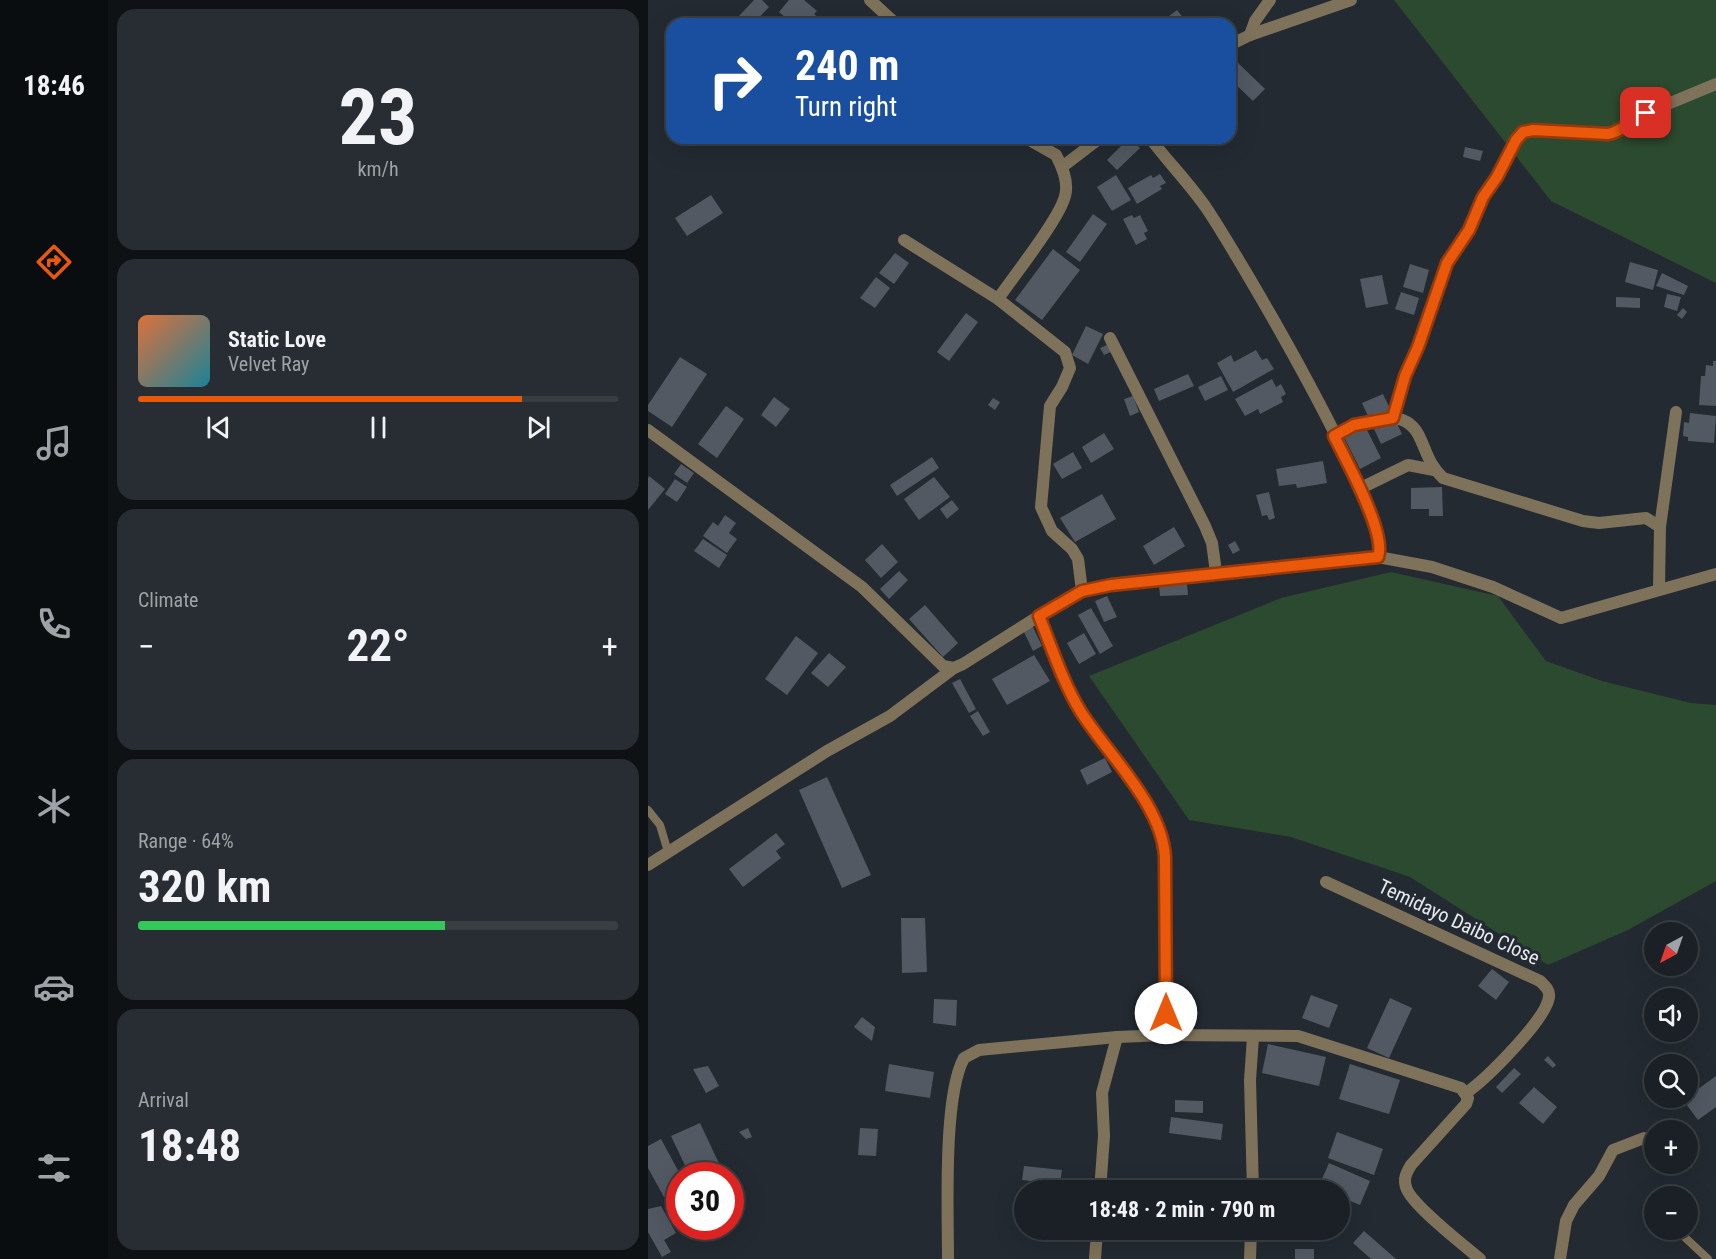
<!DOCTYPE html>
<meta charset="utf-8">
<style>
:root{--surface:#1a2025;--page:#272d32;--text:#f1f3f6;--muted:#9fa3a7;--line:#383e42;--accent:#ea580c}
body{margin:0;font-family:"Roboto Condensed",sans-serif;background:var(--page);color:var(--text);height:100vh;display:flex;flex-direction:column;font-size:22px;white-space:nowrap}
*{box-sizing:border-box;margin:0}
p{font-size:20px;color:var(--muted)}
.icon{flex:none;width:33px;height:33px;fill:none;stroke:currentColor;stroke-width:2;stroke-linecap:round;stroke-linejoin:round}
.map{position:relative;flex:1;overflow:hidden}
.details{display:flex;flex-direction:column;gap:9px;padding:9px;background:#0e1214;width:540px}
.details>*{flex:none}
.banner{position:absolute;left:18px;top:18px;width:570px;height:126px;border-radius:18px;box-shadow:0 6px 24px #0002,0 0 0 2px var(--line);background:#1a4fa0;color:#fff;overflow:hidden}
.needle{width:39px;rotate:220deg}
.fabs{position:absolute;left:996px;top:922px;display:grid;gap:12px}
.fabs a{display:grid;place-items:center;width:54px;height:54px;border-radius:50%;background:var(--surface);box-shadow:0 6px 24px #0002,0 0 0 2px var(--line);font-size:30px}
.speed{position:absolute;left:18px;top:1162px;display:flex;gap:12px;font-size:30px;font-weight:700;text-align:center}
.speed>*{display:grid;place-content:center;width:78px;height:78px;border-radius:50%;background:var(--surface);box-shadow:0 6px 24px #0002,0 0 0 2px var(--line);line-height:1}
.speed .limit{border:9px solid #d22;background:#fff;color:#111}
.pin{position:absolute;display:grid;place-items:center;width:51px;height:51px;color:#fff;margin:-26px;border-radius:12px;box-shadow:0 3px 9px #0006}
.me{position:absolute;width:66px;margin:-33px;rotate:0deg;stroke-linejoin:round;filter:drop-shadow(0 0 4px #0008)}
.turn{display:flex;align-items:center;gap:21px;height:126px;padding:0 30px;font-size:27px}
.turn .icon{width:78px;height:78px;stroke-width:2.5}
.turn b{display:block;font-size:42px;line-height:51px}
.big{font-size:45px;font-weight:700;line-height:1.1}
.details .card{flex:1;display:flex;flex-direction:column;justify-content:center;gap:9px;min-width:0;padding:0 21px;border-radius:18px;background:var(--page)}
.details .dial{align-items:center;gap:0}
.dial b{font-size:78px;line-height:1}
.song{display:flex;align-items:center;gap:18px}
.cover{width:72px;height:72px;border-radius:9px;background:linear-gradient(135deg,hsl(20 70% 55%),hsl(190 70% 35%))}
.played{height:6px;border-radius:3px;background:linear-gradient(90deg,var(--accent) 80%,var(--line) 80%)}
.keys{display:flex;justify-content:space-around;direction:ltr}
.heat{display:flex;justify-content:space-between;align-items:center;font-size:33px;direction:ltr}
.charge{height:9px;border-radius:4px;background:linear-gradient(90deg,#34c759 64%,var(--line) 0)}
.trip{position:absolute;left:366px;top:1180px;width:336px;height:60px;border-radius:30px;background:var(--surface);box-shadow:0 6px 24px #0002,0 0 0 2px var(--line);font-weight:700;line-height:60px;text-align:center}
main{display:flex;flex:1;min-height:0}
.menu{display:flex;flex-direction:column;width:108px;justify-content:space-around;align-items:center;background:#0a0d0f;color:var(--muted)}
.menu .icon{width:42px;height:42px}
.menu .on{color:var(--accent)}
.menu b{font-size:27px;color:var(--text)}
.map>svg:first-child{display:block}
.green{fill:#2c4a2f}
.building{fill:#525962}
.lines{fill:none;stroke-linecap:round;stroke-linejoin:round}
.lane{stroke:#7e725a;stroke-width:8}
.street{stroke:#7e725a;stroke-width:12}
.route-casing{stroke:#983908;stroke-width:15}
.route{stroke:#ea580c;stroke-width:10}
.labels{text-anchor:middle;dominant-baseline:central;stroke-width:6;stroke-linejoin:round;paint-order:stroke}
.street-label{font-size:20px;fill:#e6eaef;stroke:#232a31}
</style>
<main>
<nav class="menu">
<b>18:46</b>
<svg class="icon on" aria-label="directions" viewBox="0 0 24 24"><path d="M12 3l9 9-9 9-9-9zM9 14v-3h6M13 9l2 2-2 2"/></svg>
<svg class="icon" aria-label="music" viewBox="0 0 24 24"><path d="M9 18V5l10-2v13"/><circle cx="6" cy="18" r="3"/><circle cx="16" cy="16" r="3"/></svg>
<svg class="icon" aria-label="phone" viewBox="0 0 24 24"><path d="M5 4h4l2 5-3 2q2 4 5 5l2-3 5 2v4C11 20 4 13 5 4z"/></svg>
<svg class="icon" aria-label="climate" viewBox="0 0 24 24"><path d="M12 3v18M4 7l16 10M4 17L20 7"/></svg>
<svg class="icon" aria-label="car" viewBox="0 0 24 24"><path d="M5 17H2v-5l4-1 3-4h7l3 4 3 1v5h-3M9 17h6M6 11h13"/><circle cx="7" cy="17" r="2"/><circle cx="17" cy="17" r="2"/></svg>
<svg class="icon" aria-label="filters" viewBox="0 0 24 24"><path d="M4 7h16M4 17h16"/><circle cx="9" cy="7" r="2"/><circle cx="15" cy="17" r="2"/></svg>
</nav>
<section class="details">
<div class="card dial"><b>23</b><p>km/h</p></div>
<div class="card">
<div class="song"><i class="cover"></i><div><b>Static Love</b><p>Velvet Ray</p></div></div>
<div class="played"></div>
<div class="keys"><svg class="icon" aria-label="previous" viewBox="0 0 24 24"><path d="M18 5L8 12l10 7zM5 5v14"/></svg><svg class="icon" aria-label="pause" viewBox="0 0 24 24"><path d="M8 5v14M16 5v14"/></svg><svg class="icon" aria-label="next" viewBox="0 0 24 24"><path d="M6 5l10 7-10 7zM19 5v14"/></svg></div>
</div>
<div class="card"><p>Climate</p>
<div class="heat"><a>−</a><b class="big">22°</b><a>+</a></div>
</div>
<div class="card"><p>Range · 64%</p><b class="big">320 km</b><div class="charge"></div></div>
<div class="card"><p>Arrival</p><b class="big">18:48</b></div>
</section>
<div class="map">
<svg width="1068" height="1259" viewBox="0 0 1068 1259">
<rect width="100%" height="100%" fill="#232a31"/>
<!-- green -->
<g class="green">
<polygon points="746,0 1068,0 1068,283 903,201"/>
<polygon points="743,572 850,596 898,661 954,681 1043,703 1068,705 1068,881 980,930 900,965 762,877 643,837 541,820 441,676 633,598"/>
</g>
<!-- building -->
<g class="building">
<polygon points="106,0 114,0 121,7 105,24 97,24 90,17"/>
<polygon points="141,0 156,0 169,11 166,14 171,18 166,24 145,24 131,12"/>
<polygon points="529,10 540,24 526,24 520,17"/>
<polygon points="587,60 617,89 605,101 582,79 582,66"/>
<polygon points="477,142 481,146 486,142 492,148 469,170 459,160"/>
<polygon points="817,147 835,151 832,161 815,157"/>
<polygon points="512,174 518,183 512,186 514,189 489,204 480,188 503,175 505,178"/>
<polygon points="468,175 483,200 464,211 449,187"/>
<polygon points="63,195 75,213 39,236 27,218"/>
<polygon points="445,214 459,224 432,262 418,252"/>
<polygon points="484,215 486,218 492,215 500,231 496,233 499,239 488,245 475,219"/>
<polygon points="405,249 432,270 394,320 367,300"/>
<polygon points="247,253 261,263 246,284 231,273"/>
<polygon points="982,262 1010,270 1005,290 977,282"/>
<polygon points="762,264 781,270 775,293 755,287"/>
<polygon points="1014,273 1040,286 1036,295 1008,286"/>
<polygon points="734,275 740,304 718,308 712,279"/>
<polygon points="228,277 242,288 227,308 212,298"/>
<polygon points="753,292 771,298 766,315 747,309"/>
<polygon points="1019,294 1033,297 1029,311 1016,307"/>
<polygon points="968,297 992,298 992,308 968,307"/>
<polygon points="1035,308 1039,312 1034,319 1029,315"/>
<polygon points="318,313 330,322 301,361 289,352"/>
<polygon points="438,326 455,334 440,364 424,355"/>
<polygon points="459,345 463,352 456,355 452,348"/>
<polygon points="608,350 614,360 619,358 626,369 585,392 569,363 583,355 586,362"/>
<polygon points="32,357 59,374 24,427 0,411 0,405"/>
<polygon points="1065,361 1068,361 1068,406 1051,405 1053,376 1057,376 1058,365 1065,366"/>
<polygon points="540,374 546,386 511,401 506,389"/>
<polygon points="573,376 580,390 557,401 550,387"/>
<polygon points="624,379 628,387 633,384 638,394 633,397 635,402 612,414 610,409 597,416 587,399"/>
<polygon points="735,394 754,434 733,444 714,403"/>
<polygon points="485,396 491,412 482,416 476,399"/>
<polygon points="126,397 142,409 128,427 113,415"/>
<polygon points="345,398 352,402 347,410 340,405"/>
<polygon points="78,406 96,419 69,458 50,444"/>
<polygon points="1042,413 1068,416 1066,443 1040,441 1040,437 1035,436 1036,422 1041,423"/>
<polygon points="717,426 733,458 712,469 696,437"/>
<polygon points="456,433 466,449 443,463 434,447"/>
<polygon points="425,452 434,468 414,479 405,464"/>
<polygon points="284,457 291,468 249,496 242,485"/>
<polygon points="675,461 679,483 649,488 648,484 631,486 628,469"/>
<polygon points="33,464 46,473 39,483 26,474"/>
<polygon points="1,476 17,489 0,510 0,478"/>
<polygon points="286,477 302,497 271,520 256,499"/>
<polygon points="27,479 39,487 29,502 17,494"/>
<polygon points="794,487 795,516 781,516 781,509 763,509 763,488"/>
<polygon points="621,492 627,518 621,520 619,515 614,516 608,495"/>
<polygon points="454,494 468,519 427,542 412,518"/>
<polygon points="304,500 311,509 299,519 292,509"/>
<polygon points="77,515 88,523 81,533 89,539 79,553 55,536 65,522 70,526"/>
<polygon points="526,527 537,546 506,565 495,546"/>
<polygon points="55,539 79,555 71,568 46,551"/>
<polygon points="587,541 592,550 585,554 580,545"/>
<polygon points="234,544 250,562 233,578 217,560"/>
<polygon points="251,571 260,580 241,599 232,589"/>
<polygon points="539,584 540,595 512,596 511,585"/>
<polygon points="459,596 469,617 456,622 447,601"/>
<polygon points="277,605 310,643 295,657 261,619"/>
<polygon points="443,608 465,646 452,654 430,615"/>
<polygon points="384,625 394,646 385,651 375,630"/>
<polygon points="436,633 448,654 431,664 419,643"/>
<polygon points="148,636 170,653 139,695 117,679"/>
<polygon points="181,653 198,667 180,687 163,673"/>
<polygon points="386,655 402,681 359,705 344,679"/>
<polygon points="312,679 328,709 321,713 304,683"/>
<polygon points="330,711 342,732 335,736 322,716"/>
<polygon points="457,758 464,772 439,785 432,770"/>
<polygon points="179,777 223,875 194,888 151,790"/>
<polygon points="128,833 137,844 128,851 133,858 95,887 81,869"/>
<polygon points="253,918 277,918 279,972 254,973"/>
<polygon points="844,969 861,982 848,1000 830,986"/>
<polygon points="663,995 690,1005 681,1028 654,1018"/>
<polygon points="742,998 764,1008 741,1058 719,1048"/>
<polygon points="286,999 309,1000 308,1026 285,1023"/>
<polygon points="214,1017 227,1027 224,1041 206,1027"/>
<polygon points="620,1044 678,1057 671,1086 614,1073"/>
<polygon points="900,1056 908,1065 905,1068 896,1060"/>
<polygon points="241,1064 286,1072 282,1098 237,1091"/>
<polygon points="702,1064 752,1080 741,1114 691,1099"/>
<polygon points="60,1066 71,1086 58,1093 45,1069"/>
<polygon points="866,1068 873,1074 854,1093 848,1087"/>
<polygon points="1068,1076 1068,1107 1050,1120 1035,1100"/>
<polygon points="886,1087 909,1107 895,1124 871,1103"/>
<polygon points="527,1100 555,1101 555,1113 527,1112"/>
<polygon points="523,1117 575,1124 573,1140 521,1133"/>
<polygon points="52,1123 76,1174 72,1176 42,1176 23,1136"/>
<polygon points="100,1128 104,1137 98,1139 91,1132"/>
<polygon points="212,1128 230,1129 228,1156 210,1155"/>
<polygon points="689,1132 735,1149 726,1175 680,1158"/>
<polygon points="13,1139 33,1176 32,1189 16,1197 0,1168 0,1146"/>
<polygon points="681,1163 722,1181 712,1205 692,1197 692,1191 670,1188"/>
<polygon points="376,1166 414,1170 412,1184 374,1180"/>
<polygon points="520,1184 540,1186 540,1191 520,1191"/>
<polygon points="13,1206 28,1233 16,1240 23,1252 14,1257 0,1232 0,1209"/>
<polygon points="716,1231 748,1259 723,1259 705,1243"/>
<rect x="647" y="1249" width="19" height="10"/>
</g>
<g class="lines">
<!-- lane -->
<g class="lane">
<polyline points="0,810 12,825 20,852"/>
<polyline points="1029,1230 1060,1259"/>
</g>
<!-- street -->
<g class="street">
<polyline points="222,0 248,24"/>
<polyline points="602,35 607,21 622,0"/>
<polyline points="582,45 602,35 703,0"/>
<path d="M502 138C520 162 542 184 559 209 589 254 746 518 730 557"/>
<polyline points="414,167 452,138"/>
<polyline points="256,240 350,299 417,352 422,368 414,387 402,406 393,507 404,531 424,549 430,559 434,591"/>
<path d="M350 299C365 277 412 218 417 196 421 182 414 167 408 155L378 138"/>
<polyline points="462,338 557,526 564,543 568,572"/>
<polyline points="745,418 757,376 770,347 799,263 821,229 835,197 849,177 868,140 875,133 885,131 968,133 986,118 1068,84"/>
<polyline points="0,430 214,587 295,666 306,668 315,664 391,616"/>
<path d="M686 436C708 424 753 403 770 434 779 451 780 464 795 478L935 521 951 523 998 518 1012 527 1011 589"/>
<polyline points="713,488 760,465 786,470"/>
<polyline points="1012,527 1028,412"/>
<polyline points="0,865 179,751 242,716 306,668"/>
<path d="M678 882 892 981C897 986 902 990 901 997 898 1020 837 1080 818 1093"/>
<polyline points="605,1037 602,1080 605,1191"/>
<polyline points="452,1191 456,1136 454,1093 469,1037"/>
<path d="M300 1259C300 1212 295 1096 316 1058L331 1050 469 1037 518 1035"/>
<polyline points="447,1259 449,1230"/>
<polyline points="602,1259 603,1230"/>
<path d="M832 1259C816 1245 762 1204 758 1187 755 1178 759 1172 763 1165L818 1104 820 1098 813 1088 650 1036 518 1035 517 857C514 805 461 756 433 713 415 683 404 648 391 616L434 591 463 585 730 557 784 567 845 587 913 618 1068 574"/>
<polyline points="912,1259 918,1221 926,1205 951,1176 965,1150 996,1138"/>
</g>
</g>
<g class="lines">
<defs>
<path id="route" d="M518 1013 517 857C514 805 461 756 433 712 415 683 404 648 391 616L434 591 463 585 730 557C739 534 698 460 686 436L706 425 745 418 757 376 770 347 799 263 821 230 835 197 849 177 868 140 875 132 885 130 960 134C974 132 984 119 998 113"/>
</defs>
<!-- route casing -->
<use href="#route" class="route-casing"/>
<!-- route -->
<use href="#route" class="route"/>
</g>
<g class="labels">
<!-- street labels -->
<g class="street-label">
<text transform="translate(811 922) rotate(25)">Temidayo Daibo Close</text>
</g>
</g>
</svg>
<div class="fabs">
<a><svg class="needle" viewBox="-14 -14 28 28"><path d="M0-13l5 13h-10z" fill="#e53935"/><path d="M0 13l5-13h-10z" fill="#9fa3a7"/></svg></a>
<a><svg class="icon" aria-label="sound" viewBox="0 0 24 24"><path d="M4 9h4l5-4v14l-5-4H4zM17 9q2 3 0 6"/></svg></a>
<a><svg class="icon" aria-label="search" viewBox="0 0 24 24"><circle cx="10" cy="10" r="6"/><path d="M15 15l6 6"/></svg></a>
<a>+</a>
<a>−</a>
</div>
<div class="speed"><div class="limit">30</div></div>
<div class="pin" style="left:998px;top:113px;background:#d93025"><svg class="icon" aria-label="arrive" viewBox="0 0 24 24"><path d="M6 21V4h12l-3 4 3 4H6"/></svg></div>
<svg class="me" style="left:518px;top:1013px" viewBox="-20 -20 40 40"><circle r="19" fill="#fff"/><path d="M0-13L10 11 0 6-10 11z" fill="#ea580c"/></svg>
<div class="trip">18:48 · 2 min · 790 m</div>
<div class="banner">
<div class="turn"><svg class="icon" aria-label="right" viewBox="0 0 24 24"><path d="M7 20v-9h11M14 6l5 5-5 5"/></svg><div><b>240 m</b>Turn right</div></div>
</div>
</div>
</main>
